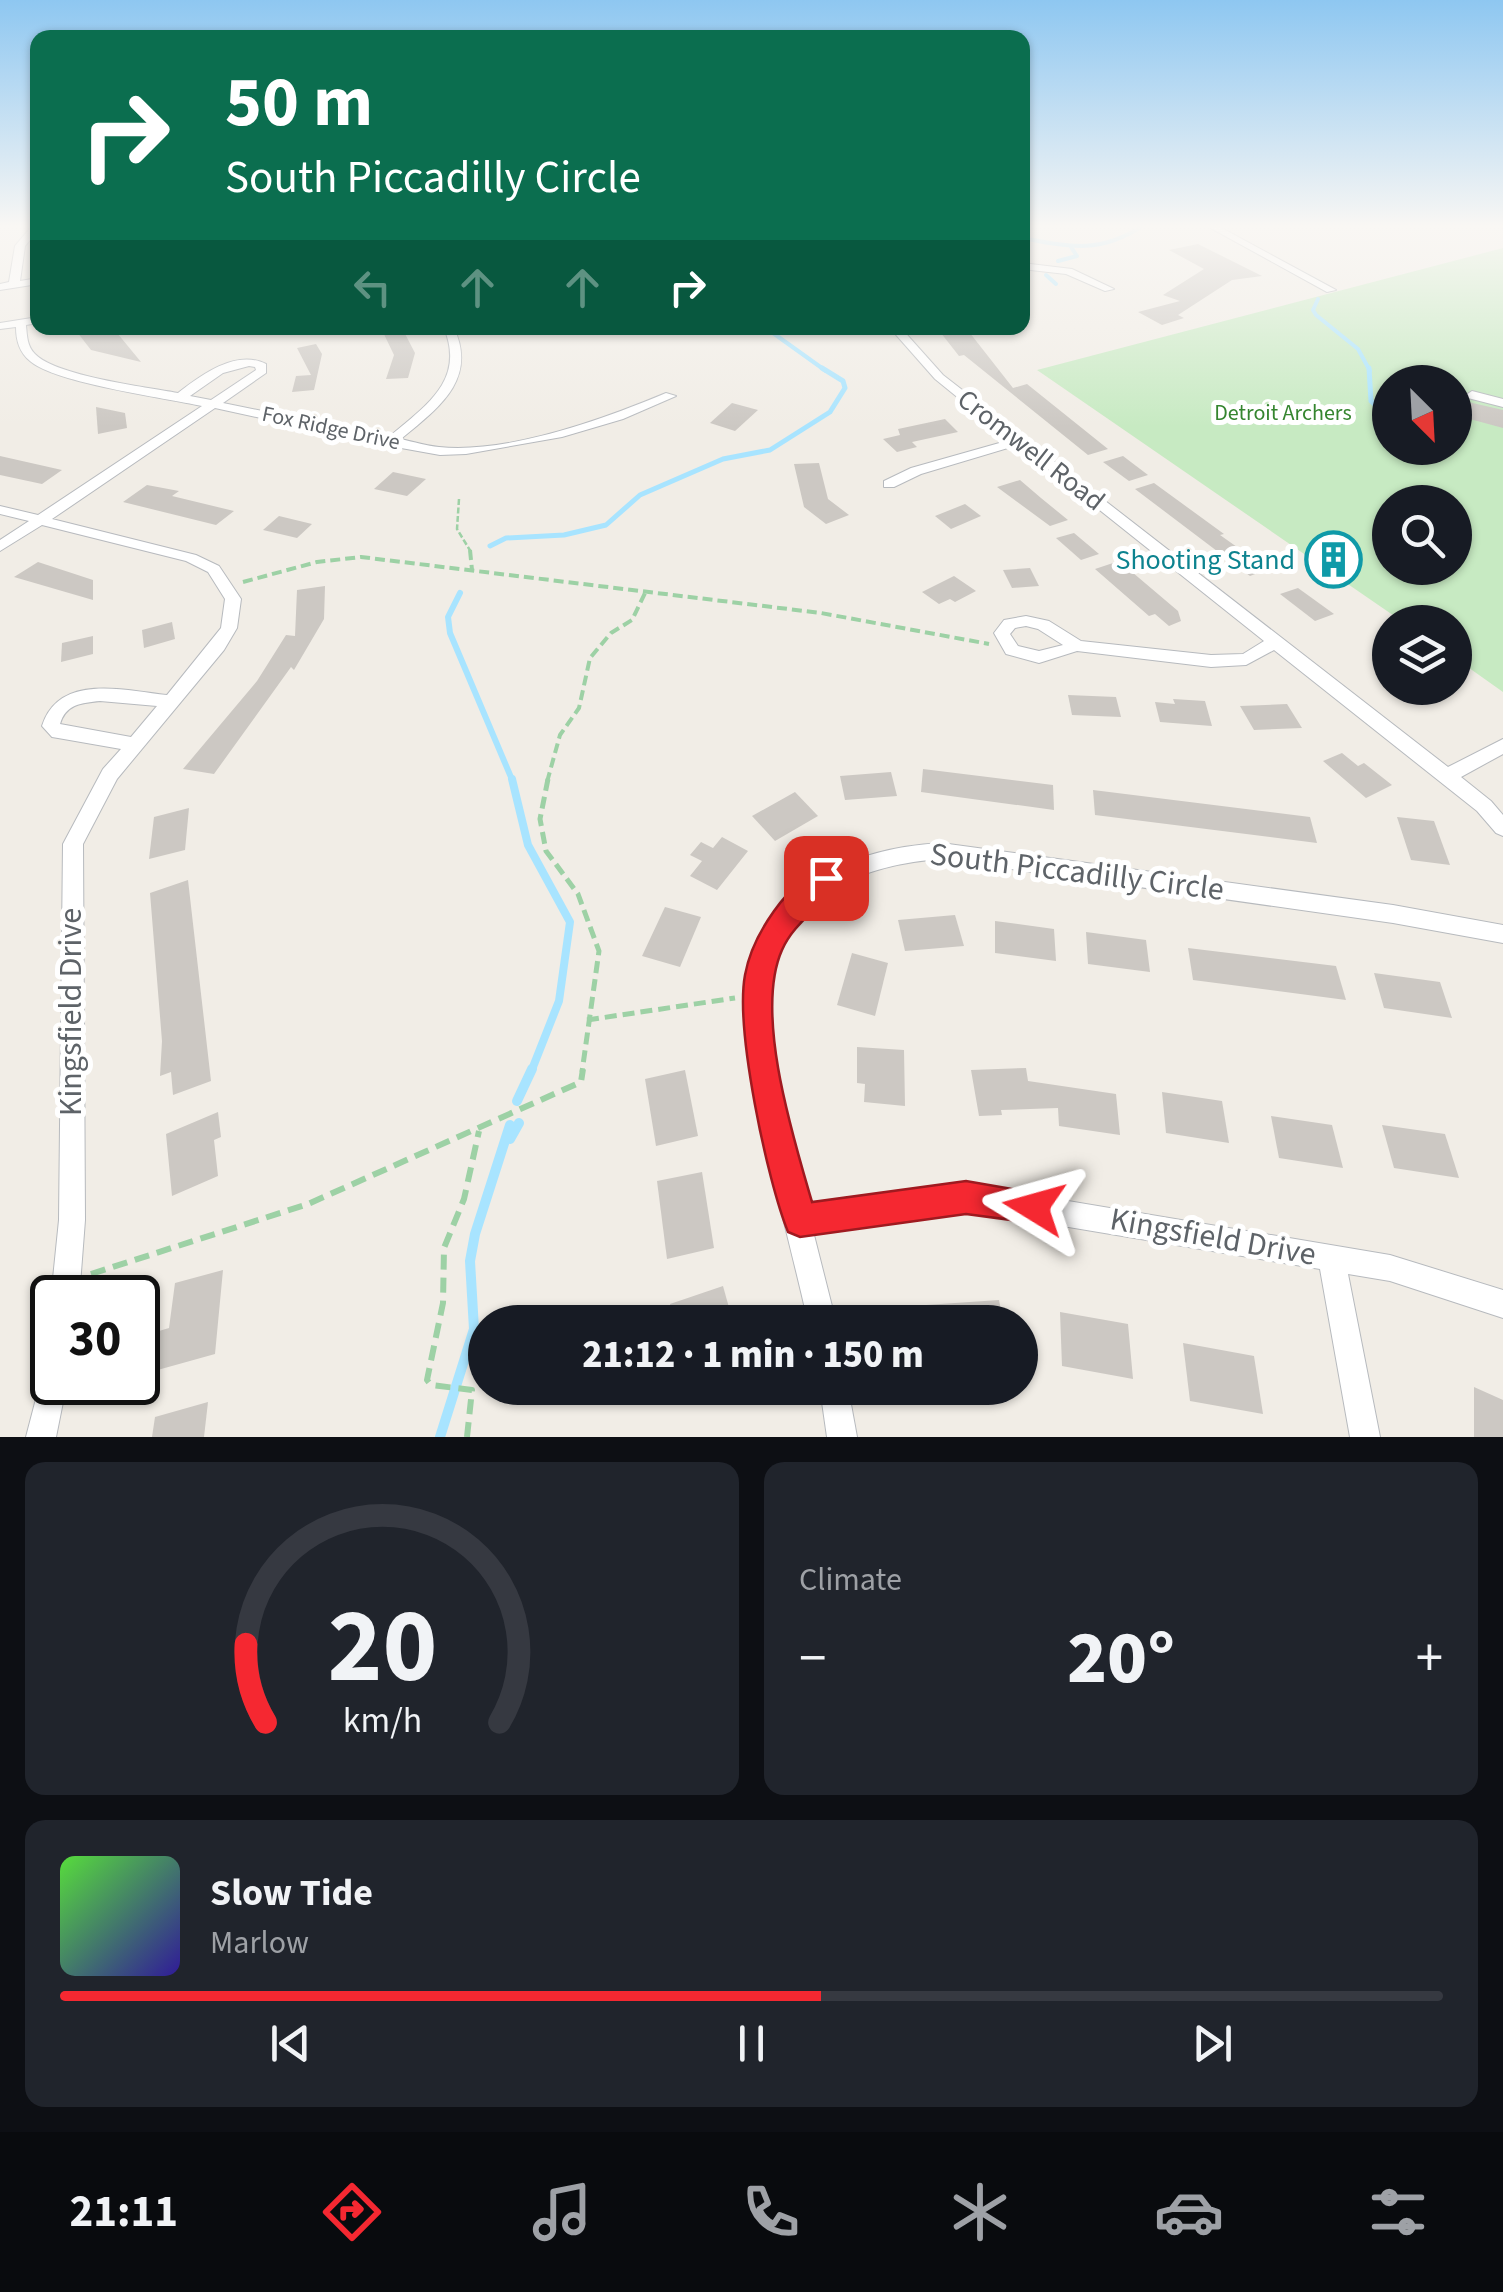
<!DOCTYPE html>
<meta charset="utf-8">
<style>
:root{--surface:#171b24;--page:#20242c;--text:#f1f3f6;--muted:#9ea1a6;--line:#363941;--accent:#f52831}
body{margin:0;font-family:"Source Sans 3",sans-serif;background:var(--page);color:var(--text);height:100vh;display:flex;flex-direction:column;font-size:38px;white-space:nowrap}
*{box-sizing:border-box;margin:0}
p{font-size:32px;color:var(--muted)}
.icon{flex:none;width:55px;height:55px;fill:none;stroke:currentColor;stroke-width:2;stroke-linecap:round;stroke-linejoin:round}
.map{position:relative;height:1437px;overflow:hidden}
.details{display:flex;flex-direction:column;gap:25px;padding:25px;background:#0d0f14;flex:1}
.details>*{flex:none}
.hud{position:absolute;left:30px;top:30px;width:1000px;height:305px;border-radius:20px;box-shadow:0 2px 8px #0004;background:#0b6e4f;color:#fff;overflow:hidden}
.needle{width:65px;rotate:156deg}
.tools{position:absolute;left:1372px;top:365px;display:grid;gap:20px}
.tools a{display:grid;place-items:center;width:100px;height:100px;border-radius:50%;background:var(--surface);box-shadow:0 2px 8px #0004;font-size:50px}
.speed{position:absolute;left:30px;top:1275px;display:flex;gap:20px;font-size:50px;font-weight:700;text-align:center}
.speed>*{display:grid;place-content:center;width:130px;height:130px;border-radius:50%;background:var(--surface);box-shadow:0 2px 8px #0004;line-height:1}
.speed .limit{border:5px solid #111;border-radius:15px;background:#fff;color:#111}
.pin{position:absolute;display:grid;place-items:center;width:85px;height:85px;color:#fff;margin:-42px;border-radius:20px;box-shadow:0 5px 15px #0006}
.me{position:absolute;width:110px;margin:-55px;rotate:278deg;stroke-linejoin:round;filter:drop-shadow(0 0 8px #0008)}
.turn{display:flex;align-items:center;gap:35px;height:210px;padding:0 30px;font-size:45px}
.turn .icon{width:130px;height:130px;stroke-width:2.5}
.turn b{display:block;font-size:70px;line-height:85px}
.lanes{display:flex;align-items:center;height:95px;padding:0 30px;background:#0003;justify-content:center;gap:50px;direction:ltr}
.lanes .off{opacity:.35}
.big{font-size:75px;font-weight:800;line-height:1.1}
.details .widget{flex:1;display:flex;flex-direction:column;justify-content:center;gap:15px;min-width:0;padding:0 35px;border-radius:20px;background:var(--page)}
.details .dial{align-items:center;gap:0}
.dial svg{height:260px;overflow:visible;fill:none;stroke:var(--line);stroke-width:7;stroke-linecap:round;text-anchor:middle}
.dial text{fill:var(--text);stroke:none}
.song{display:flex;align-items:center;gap:30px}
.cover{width:120px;height:120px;border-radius:15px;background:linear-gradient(135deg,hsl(110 70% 55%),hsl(250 70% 35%))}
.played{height:10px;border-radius:5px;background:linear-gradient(90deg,var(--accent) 55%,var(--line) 55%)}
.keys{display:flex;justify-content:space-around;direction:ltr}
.heat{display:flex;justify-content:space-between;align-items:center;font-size:55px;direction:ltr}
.details .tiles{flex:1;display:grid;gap:25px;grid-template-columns:1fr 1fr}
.widget:last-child{grid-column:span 2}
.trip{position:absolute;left:468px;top:1305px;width:570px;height:100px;border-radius:50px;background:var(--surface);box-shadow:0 2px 8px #0004;font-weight:800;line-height:100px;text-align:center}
.dock{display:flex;height:160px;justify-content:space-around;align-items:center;background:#090b0e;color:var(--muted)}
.dock .icon{width:70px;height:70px}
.dock .selected{color:var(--accent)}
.dock b{font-size:45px;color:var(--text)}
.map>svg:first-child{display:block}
.green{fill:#c7eac2;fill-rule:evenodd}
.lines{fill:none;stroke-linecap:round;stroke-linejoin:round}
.stream-far4{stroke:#a8e4ff;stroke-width:4}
.stream-far3{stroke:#a8e4ff;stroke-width:5}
.stream-far2{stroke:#a8e4ff;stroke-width:6}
.stream-far1{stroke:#a8e4ff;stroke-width:8}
.stream{stroke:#a8e4ff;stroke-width:10}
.building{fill:#ccc8c3}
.minor-casing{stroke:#b7babe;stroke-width:2}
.path-far3{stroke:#9dd1a5;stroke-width:2.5;stroke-dasharray:6 2.5;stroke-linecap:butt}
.path-far2{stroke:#9dd1a5;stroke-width:4;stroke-dasharray:10 5;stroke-linecap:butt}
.path-far1{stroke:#9dd1a5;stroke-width:5;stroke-dasharray:12 6;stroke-linecap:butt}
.path{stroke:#9dd1a5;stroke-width:6;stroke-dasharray:15 8;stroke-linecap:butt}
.minor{fill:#fff;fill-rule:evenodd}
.route{fill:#f52831;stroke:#9f1a20;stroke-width:2.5}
.labels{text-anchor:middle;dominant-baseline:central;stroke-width:10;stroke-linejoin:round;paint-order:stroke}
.far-park-label{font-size:22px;fill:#35852f;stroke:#fff}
.far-street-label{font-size:22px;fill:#5e6368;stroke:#fff}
.street-label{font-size:28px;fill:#5e6368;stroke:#fff}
.culture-label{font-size:28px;fill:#0d838f;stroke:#fff;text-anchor:end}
.near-street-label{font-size:32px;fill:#5e6368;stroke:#fff}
</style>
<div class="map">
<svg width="1503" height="1437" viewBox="0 0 1503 1437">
<rect width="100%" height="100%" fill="#f1ede6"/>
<!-- green -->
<path class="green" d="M1503 248V692L1455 658V622H1403L1037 370ZM1390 382H1455V448H1390ZM1390 502H1455V568H1390Z"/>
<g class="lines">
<!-- stream-far4 -->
<g class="stream-far4">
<path d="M1022 238C1070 247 1100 254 1142 226"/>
<polyline points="1058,261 1077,256 1071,247"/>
<polyline points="1046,275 1056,284"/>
<polyline points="1318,299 1313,310 1316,315 1358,349 1370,371"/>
<polyline points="766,328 826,371"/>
</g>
<!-- stream-far3 -->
<g class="stream-far3">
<polyline points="1369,368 1371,401 1390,419"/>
<polyline points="490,546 506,538 564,535 606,525 640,495 723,459 770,450 830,412 845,388 843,381 822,368"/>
</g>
<!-- stream-far2 -->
<polyline class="stream-far2" points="460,593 448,617 450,633 513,782"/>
<!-- stream-far1 -->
<polyline class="stream-far1" points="512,779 528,845 570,922 559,1001 531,1072"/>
<!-- stream -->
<g class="stream">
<polyline points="517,1101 532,1069"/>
<polyline points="510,1139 519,1123"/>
<polyline points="440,1437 474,1329 470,1261 475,1234 510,1125"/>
</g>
</g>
<!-- building -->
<g class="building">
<polygon points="1198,244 1262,276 1232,280 1178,315 1184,318 1162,325 1138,312 1180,301 1163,295 1204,269 1169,250"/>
<polygon points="93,328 113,328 141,362 91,350 77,332"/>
<polygon points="381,328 402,328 415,353 408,378 386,379 394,355"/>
<polygon points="937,328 966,328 1013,388 1027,384 1108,449 1088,455 964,355 959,356"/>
<polygon points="316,344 322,354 314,390 292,392 296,376 311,375 297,348"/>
<polygon points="1455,399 1503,410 1503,428 1455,415"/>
<polygon points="732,403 758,410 735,431 710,423"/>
<polygon points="96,407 125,413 127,428 98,434"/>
<polygon points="945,419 958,432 912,442 917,447 897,452 883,439 900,435 898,429"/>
<polygon points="0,456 62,470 42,484 0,475"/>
<polygon points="1123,456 1148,475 1129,481 1103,462"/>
<polygon points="819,463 828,499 849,515 826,524 804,507 794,464"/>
<polygon points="393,472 426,479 407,496 374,489"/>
<polygon points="1020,480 1041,498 1068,520 1050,526 997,487"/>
<polygon points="1154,483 1224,534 1220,535 1268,569 1250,576 1135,489"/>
<polygon points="147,485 179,491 172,496 234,511 216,525 123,502"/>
<polygon points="965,504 981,516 951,529 935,516"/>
<polygon points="279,516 312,524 297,538 263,530"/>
<polygon points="1074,533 1099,554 1081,560 1056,538"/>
<polygon points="1119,561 1178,611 1181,621 1169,626 1155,614 1149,616 1095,569"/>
<polygon points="38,562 93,580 93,600 14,577"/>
<polygon points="1030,568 1039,586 1012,588 1003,570"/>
<polygon points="954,576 976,591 955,602 950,599 939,604 922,592"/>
<polygon points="325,586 324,619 294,670 291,667 214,774 183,769 257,681 286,635 295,636 297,590"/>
<polygon points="1298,588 1334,614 1315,621 1280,594"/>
<polygon points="172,622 175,639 144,648 142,630"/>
<polygon points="93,636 93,654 61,662 62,643"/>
<polygon points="1068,695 1116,697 1121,717 1072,715"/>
<polygon points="1173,699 1205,701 1212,726 1160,722 1155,702 1175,704"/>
<polygon points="1287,704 1302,728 1254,730 1240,706"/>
<polygon points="1342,753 1358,766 1364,763 1392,785 1366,798 1323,761"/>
<polygon points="923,769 1053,785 1054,810 921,792"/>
<polygon points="891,772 897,796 845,800 840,776"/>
<polygon points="1093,790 1310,817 1317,843 1095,815"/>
<polygon points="795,792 818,816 775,841 752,816"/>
<polygon points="189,808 185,850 149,859 154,817"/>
<polygon points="1397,817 1434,821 1450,865 1411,860"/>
<polygon points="722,837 748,851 717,890 690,876 702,861 690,855 701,842 713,848"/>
<polygon points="188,880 211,1081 173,1095 171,1072 160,1076 162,1041 150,893"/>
<polygon points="665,907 701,917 680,967 642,956"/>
<polygon points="955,915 964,946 905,951 898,920"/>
<polygon points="995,921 1054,929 1056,961 995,953"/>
<polygon points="1086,932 1146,940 1150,972 1088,964"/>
<polygon points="1188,948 1336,966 1346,1000 1193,980"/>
<polygon points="852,953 888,963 875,1016 837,1005"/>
<polygon points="1374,973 1440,982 1452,1018 1384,1008"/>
<polygon points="857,1047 904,1050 905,1106 864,1102 865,1084 857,1083"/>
<polygon points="1026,1068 1028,1081 1116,1094 1120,1135 1059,1126 1058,1108 1001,1110 1002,1115 979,1116 971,1070"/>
<polygon points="685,1070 698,1136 656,1146 645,1079"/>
<polygon points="1162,1092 1222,1101 1229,1143 1166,1133"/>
<polygon points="218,1112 221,1137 214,1140 218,1176 172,1196 166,1134"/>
<polygon points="1271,1116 1332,1125 1343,1168 1279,1158"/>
<polygon points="1382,1125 1445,1134 1459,1178 1394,1168"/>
<polygon points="702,1172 714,1248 667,1259 657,1181"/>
<polygon points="223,1270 215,1354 154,1371 159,1331 169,1328 175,1283"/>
<polygon points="723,1286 733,1322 674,1322 670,1304"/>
<polygon points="999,1300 1003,1322 929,1322 926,1305"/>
<polygon points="1060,1312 1128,1324 1133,1379 1062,1366"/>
<polygon points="1183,1343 1254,1356 1263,1414 1190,1401"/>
<polygon points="1474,1387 1503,1400 1503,1437 1474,1437"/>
<polygon points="208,1402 204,1437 152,1437 155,1417"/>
</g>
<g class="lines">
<defs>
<g id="minor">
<polygon points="32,226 38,226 38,231 25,246 20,281 38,278 38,284 0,290 0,284 9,282 15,246"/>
<polygon points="1207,226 1218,226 1336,290 1327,292"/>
<polygon points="1022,263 1072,269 1114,289 1105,291 1066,274 1022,269"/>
<path d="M38 317V323L26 325C27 336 27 346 35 354 56 376 146 387 178 393 201 375 236 349 266 364V373L223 403 389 437C425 406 466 381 444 328H454C478 380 438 408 401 439 414 442 427 446 439 447 507 454 604 419 666 393L676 396 623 419 562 437 466 454 440 455 390 446 215 408 52 519 196 555 219 566 241 599 237 628 224 650 117 779 83 844 85 1220 79 1298H52V1301L51 1298 59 1220 63 844 103 769 121 749 58 738 52 737 42 726C59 673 123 690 167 695L221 628 225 599 208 572 186 561 42 525 0 551V540L29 521 0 514V506L38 515 202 406C165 398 55 383 30 361 19 352 16 340 16 327L0 329V323ZM249 366 255 367 256 370 211 400 190 396 223 373ZM100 701 157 706 131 737 60 724C66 704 81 703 100 701Z"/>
<path d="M890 328H901L943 375 1448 767 1503 739V754L1461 777 1491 801 1503 815V836L1496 833 1477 811 1274 650 1246 665 1211 667 1077 651 1039 663 1006 654 994 633 1004 620 1026 616 1049 621 1081 641 1211 655 1243 654 1264 641 1018 445 921 474 894 487H884V481L911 468 1010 440 935 379ZM1026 626 1038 629 1063 645 1039 651 1018 646 1010 634 1015 628Z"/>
<polygon points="1472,391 1503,399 1503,407 1468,398 1466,395"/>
<path d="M941 843 1393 905 1503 925V943L1393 923 941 859C868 864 788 893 771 973 767 990 771 1010 772 1026 778 1088 791 1147 807 1206L967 1184 1390 1255 1503 1290V1318L1390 1281 1348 1274 1380 1437H1350L1320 1269 967 1210 813 1231 836 1322H808C787 1228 758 1134 750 1037 749 1018 745 995 748 976 765 882 858 848 941 843Z"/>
<polygon points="52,1368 52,1382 67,1382 56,1437 26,1437 43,1372"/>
<polygon points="820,1388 848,1388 857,1437 827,1437"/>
</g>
</defs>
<!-- minor casing -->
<use href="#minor" class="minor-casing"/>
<!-- path-far3 -->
<g class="path-far3">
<polyline points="1374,406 1379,406"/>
<polyline points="459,499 457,529 471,552"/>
</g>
<!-- path-far2 -->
<g class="path-far2">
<polyline points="470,550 472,570"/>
<polyline points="243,582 317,562 361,557 821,613 989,644"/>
<polyline points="547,782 560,735 579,708 590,658 611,633 632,620 645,593"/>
</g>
<!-- path-far1 -->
<g class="path-far1">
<polyline points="548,779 540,819 546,851 578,894 599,951 582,1072"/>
<polyline points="587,1020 735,998"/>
</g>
<!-- path -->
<g class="path">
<polyline points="91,1274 308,1204 581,1082 583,1069"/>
<polyline points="467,1437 472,1390 431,1385 427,1380 443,1303 444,1248 464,1199 479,1131"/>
</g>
<!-- minor -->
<use href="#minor" class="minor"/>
</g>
<!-- sky -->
<linearGradient id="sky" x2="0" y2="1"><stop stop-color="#8ec7f1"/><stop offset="0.53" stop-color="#f9f7f4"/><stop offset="1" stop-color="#f9f7f4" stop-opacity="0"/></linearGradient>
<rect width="1503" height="427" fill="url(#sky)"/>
<!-- route -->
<path class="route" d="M826 867 839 878C826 905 795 920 782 950 754 1013 793 1137 812 1202L966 1181 1046 1195 1050 1207 1046 1219 1034 1223 966 1214 800 1237 788 1232C767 1180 735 1029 745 975 752 936 788 880 826 867Z"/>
<!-- icons -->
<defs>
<symbol id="building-ring" viewBox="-11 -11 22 22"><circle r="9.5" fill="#fff" stroke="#0f9aa8" stroke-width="1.5"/><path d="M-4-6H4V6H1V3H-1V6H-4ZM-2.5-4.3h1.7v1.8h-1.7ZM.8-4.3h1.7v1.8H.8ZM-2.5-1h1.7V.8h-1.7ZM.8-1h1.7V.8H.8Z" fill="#0f9aa8"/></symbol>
</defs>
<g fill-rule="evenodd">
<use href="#building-ring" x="1302" y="528" width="63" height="63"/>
</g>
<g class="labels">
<!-- far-park labels -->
<g class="far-park-label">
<text x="1283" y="413">Detroit Archers</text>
</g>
<!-- far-street labels -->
<g class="far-street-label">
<text transform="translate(331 428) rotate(12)">Fox Ridge Drive</text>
</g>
<!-- street labels -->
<g class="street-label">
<text transform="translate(1031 450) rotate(38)">Cromwell Road</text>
</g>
<!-- culture labels -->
<g class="culture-label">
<text x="1295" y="560">Shooting Stand</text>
</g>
<!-- near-street labels -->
<g class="near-street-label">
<text transform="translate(1077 872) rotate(7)">South Piccadilly Circle</text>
<text transform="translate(71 1012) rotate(-90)">Kingsfield Drive</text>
<text transform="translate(1213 1237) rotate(10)">Kingsfield Drive</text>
</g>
</g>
</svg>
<div class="tools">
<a><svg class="needle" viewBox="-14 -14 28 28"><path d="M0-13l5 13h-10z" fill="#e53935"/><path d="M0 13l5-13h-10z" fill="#9ea1a6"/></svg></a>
<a><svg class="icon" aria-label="search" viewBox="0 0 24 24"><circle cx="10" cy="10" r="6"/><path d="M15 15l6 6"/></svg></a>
<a><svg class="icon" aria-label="layers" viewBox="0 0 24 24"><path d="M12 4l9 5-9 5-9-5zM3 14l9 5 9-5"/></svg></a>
</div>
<div class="speed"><div class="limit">30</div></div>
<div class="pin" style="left:826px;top:878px;background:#d93025"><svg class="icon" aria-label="arrive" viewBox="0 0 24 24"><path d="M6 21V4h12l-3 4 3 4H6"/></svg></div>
<svg class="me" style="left:1034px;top:1207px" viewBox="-20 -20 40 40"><path d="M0-17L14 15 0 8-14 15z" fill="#f52831" stroke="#fff" stroke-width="4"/></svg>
<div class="trip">21:12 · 1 min · 150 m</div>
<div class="hud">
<div class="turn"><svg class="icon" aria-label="right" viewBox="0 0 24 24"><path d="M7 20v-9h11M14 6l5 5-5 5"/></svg><div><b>50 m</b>South Piccadilly Circle</div></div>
<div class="lanes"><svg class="icon off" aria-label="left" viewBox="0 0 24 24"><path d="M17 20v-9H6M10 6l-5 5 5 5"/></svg><svg class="icon off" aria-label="ahead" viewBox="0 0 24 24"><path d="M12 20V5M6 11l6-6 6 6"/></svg><svg class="icon off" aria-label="ahead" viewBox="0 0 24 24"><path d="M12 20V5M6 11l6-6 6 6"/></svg><svg class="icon" aria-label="right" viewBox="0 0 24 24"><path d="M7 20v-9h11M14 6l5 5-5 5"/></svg></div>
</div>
</div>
<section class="details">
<div class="tiles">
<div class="widget dial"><svg viewBox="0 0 100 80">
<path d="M14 69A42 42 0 1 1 86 69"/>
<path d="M14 69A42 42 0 0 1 8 45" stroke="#f52831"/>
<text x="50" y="56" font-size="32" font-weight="700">20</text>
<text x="50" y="72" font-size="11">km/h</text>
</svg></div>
<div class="widget"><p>Climate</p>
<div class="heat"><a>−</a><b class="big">20°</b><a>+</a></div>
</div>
<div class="widget">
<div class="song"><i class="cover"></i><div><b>Slow Tide</b><p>Marlow</p></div></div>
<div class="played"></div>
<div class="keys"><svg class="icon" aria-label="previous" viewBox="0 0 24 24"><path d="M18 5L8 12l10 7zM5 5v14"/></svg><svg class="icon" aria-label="pause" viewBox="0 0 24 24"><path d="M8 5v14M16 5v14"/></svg><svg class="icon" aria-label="next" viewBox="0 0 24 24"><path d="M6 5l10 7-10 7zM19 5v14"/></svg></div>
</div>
</div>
</section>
<nav class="dock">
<b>21:11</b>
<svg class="icon selected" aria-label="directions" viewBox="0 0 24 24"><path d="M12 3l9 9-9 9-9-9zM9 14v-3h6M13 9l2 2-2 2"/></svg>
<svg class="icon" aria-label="music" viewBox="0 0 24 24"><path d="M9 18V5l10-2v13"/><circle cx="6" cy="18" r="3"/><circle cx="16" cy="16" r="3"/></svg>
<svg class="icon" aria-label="phone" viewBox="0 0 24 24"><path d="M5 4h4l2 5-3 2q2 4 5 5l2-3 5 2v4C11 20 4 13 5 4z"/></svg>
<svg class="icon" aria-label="climate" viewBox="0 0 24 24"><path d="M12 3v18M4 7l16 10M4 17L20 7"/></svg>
<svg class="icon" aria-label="car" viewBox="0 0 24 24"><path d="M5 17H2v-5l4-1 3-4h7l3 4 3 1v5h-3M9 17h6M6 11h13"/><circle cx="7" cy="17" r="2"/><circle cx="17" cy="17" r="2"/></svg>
<svg class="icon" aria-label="filters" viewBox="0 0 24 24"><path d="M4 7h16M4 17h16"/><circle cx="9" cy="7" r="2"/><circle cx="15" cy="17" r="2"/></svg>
</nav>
